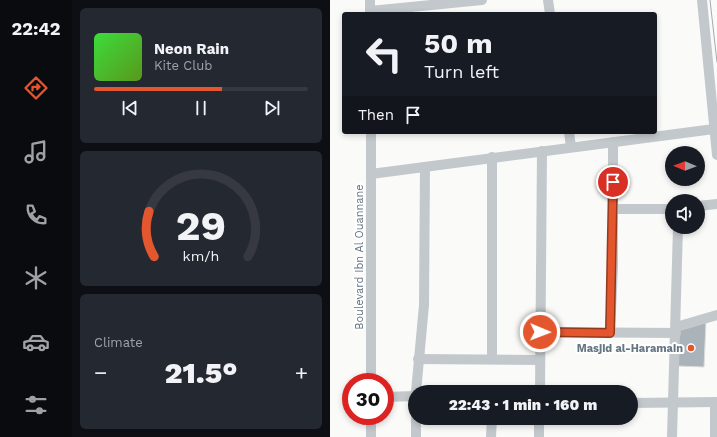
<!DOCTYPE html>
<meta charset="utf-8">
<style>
:root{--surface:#171b24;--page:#242831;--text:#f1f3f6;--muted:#9ea1a6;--line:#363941;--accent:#e4572e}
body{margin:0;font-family:"Work Sans",sans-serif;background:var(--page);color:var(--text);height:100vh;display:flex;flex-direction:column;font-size:15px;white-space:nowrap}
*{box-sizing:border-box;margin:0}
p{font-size:13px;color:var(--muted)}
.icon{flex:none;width:22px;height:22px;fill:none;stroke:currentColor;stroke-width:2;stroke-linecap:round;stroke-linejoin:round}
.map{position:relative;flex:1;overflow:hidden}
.panel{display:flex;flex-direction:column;gap:8px;padding:8px;background:#0d0f14;width:258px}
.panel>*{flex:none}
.hud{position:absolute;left:12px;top:12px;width:315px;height:122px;border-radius:4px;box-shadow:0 2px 6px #0003;background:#171b24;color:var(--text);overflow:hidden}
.needle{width:26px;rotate:271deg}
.buttons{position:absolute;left:335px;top:146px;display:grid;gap:8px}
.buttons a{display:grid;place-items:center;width:40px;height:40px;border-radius:50%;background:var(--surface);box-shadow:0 2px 6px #0003;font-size:20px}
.speed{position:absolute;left:12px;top:373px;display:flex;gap:8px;font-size:20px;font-weight:700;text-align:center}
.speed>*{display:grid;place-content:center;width:52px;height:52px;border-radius:50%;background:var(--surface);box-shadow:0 2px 6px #0003;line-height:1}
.speed .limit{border:6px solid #d22;background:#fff;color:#111}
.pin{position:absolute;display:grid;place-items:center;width:34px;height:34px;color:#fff;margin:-17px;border:2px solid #fff;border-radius:50%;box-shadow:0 1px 4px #0007}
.me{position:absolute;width:44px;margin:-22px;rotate:91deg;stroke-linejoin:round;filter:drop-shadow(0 0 3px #0008)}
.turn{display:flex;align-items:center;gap:14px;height:84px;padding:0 16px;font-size:18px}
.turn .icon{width:52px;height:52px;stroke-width:2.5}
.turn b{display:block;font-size:28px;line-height:34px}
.then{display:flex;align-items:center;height:38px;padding:0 16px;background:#0003;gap:8px;font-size:15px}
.big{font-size:30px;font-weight:800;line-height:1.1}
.panel .card{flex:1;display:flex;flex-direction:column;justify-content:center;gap:6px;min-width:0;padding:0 14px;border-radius:6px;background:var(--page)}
.panel .dial{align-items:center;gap:0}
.dial svg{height:104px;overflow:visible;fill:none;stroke:var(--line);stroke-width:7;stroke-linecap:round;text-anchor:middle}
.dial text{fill:var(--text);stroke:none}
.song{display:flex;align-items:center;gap:12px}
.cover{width:48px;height:48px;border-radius:6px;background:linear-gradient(135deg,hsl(120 70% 55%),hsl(90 70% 35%))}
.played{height:4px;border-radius:2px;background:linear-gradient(90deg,var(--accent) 60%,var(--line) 60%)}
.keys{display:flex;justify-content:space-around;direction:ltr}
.heat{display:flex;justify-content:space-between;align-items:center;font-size:22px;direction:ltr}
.trip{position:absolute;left:78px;top:385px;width:230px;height:40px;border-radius:20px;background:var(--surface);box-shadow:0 2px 6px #0003;font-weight:800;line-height:40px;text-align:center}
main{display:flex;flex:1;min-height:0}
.menu{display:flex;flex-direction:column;width:72px;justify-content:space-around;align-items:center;background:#090b0e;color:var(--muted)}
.menu .icon{width:28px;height:28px}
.menu .current{color:var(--accent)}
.menu b{font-size:18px;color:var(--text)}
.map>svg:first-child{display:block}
.building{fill:#aab3b9;stroke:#dcdcda}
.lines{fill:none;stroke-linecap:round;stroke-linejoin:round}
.minor{stroke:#c3c8cc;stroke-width:10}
.tram{stroke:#a2aab0;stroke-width:1}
.route-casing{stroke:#94391e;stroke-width:10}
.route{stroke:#e4572e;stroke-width:7}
.poi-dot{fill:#e4572e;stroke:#fff;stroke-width:1.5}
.labels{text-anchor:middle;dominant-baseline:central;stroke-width:4;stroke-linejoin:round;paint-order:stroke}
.street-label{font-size:11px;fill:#657683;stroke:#fff}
.poi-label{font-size:11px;font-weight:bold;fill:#657683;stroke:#fff;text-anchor:end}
</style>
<main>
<nav class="menu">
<b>22:42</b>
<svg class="icon current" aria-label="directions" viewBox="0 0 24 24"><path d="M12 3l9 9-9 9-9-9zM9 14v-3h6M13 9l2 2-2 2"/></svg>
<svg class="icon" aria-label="music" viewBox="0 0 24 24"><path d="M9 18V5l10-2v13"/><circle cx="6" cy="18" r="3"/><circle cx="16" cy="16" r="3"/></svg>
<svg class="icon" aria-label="phone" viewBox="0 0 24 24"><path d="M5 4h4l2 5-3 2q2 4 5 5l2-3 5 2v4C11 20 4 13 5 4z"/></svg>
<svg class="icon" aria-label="climate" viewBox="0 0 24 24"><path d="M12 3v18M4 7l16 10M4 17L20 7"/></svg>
<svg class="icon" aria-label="car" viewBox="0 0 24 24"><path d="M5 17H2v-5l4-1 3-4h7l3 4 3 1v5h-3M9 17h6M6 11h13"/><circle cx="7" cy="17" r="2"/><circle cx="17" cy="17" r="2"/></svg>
<svg class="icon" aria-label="filters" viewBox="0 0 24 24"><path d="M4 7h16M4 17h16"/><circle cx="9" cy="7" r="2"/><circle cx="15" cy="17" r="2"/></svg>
</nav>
<section class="panel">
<div class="card">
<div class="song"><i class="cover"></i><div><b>Neon Rain</b><p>Kite Club</p></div></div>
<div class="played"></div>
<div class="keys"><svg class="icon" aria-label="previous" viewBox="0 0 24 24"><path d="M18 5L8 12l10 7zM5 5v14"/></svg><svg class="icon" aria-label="pause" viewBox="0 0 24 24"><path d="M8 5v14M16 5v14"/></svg><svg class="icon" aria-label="next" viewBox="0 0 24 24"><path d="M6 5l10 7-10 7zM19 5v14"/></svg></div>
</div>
<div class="card dial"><svg viewBox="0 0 100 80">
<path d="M14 69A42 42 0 1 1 86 69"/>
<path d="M14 69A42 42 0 0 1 10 34" stroke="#e4572e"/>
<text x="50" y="56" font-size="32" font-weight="700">29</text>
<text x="50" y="72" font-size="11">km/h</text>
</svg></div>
<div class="card"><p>Climate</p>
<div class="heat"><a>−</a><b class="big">21.5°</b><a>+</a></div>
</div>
</section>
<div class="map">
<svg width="387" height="437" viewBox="0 0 387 437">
<rect width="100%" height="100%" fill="#fafaf8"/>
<!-- building -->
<polygon class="building" points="376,321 374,367 348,366 348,329"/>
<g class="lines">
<!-- minor -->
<g class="minor">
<polyline points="218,0 220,14"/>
<polyline points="372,0 387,155"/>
<polyline points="40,11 152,0"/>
<polyline points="40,14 40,0"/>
<polyline points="239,132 241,147"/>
<polyline points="162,157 162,359"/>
<polyline points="41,174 384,129"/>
<polyline points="368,206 387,204"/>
<polyline points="283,209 342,209"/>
<polyline points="346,327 387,315"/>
<polyline points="210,332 346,333"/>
<polyline points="280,333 283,267 283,142"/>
<polyline points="88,359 210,360"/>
<polyline points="41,382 41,132"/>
<polyline points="86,392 94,305 95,167"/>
<polyline points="210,392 212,151"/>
<polyline points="55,397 85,396"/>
<polyline points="301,403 387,402"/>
<polyline points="86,418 86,437"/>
<polyline points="41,437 41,416"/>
<polyline points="161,437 162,418"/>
<polyline points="209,437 209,418"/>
<polyline points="342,437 348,227"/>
<polyline points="385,437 385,402"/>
</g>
<!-- tram -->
<polyline class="tram" points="380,0 387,62"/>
</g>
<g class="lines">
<defs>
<polyline id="route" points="210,332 280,333 283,182"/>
</defs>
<!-- route casing -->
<use href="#route" class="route-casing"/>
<!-- route -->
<use href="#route" class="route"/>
</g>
<!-- markers -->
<circle class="poi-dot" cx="361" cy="348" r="4"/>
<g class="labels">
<!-- street labels -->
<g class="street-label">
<text transform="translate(29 257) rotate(-90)">Boulevard Ibn Al Ouannane</text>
</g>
<!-- poi labels -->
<g class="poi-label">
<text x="353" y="348">Masjid al-Haramain</text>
</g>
</g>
</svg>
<div class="buttons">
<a><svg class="needle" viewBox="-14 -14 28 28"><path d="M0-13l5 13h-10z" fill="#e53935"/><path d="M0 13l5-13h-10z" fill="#9ea1a6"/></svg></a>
<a><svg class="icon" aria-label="sound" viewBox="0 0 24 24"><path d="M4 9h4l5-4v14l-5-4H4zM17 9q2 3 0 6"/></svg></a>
</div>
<div class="speed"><div class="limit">30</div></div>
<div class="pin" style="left:283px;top:182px;background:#d93025"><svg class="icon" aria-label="arrive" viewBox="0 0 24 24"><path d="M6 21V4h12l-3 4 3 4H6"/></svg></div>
<svg class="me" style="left:210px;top:332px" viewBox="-20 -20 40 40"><circle r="17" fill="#e4572e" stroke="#fff" stroke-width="3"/><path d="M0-11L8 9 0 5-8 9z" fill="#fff"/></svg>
<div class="trip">22:43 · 1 min · 160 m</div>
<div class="hud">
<div class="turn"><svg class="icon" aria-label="left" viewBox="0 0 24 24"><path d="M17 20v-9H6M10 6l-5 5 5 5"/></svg><div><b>50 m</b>Turn left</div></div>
<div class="then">Then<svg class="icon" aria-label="arrive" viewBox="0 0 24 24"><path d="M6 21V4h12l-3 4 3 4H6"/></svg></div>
</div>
</div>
</main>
